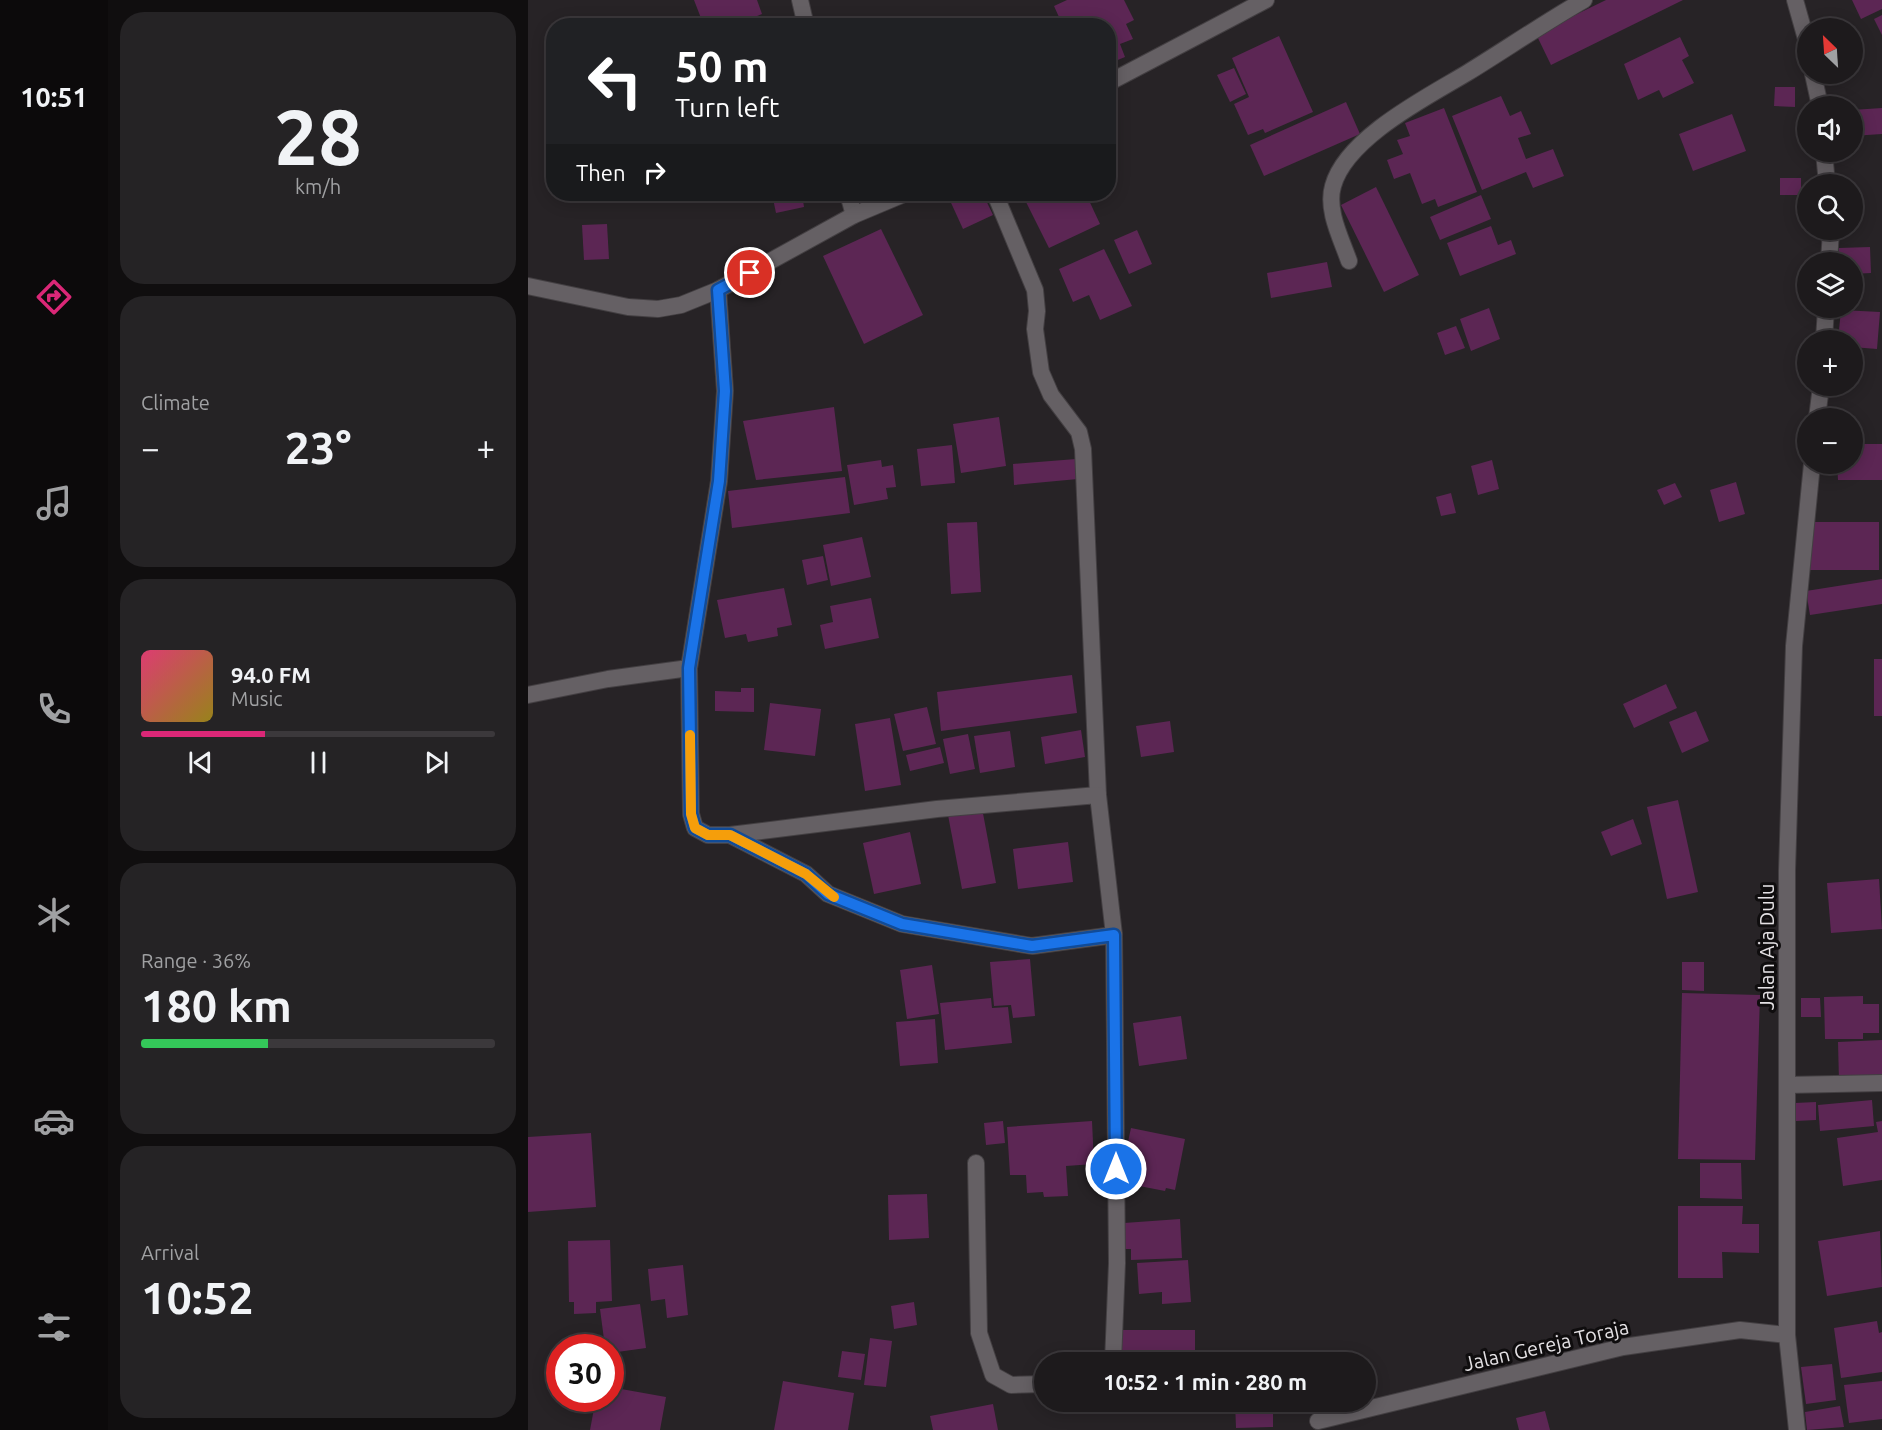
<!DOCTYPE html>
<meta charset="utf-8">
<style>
:root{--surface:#1d1a1c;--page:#252325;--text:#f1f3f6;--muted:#a0a1a3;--line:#3b383b;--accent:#db2777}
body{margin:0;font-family:Ubuntu,sans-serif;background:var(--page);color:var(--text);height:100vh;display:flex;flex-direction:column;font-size:22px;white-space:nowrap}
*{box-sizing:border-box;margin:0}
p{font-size:20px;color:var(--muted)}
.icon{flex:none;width:33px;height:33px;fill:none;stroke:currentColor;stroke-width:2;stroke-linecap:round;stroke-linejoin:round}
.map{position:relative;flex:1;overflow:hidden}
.sheet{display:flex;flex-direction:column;gap:12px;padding:12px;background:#100e0f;width:420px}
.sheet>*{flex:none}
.hud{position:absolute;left:18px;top:18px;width:570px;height:183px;border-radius:24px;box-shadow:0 3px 15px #0003,0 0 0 2px var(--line);background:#202124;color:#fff;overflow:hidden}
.needle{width:39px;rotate:335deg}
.fabs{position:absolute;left:1269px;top:18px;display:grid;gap:12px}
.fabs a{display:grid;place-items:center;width:66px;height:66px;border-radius:50%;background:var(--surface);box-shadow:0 3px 15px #0003,0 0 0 2px var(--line);font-size:30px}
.speed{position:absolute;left:18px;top:1334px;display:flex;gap:12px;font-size:30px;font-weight:700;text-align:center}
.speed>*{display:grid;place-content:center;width:78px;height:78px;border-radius:50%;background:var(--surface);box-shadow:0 3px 15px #0003,0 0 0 2px var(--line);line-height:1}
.speed .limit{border:9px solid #d22;background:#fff;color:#111}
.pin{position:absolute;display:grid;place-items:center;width:51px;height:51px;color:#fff;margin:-26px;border:3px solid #fff;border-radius:50%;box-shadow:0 2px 6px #0007}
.me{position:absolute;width:66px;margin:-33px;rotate:0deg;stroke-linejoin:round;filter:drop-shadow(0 0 4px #0008)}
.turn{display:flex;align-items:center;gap:21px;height:126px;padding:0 30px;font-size:27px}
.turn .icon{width:78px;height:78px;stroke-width:2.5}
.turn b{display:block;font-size:42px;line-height:51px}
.then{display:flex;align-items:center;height:57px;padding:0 30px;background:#0003;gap:12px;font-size:22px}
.big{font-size:45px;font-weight:700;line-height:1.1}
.sheet .tile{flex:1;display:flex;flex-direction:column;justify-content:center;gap:9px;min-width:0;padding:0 21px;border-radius:24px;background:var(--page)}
.sheet .dial{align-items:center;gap:0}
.dial b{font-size:78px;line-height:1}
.song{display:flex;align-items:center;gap:18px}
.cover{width:72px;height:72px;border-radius:9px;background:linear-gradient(135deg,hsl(340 70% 55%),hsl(50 70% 35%))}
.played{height:6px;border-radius:3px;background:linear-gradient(90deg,var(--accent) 35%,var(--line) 35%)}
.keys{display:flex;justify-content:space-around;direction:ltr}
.heat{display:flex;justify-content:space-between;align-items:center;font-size:33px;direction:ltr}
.charge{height:9px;border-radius:4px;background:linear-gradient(90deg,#34c759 36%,var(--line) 0)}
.trip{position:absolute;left:506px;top:1352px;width:342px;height:60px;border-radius:30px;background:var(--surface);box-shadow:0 3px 15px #0003,0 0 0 2px var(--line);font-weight:700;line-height:60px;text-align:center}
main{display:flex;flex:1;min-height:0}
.tab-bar{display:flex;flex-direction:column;width:108px;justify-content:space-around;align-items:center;background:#0c0a0b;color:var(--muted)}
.tab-bar .icon{width:42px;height:42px}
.tab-bar .active{color:var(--accent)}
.tab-bar b{font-size:27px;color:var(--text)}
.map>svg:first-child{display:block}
.building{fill:#5c2654}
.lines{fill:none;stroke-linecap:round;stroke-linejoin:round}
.minor-casing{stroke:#433f42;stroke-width:18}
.tertiary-casing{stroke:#433f42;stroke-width:18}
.minor{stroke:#656064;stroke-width:16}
.tertiary{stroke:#656064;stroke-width:16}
.route-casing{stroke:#114b97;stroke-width:15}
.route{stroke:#1a73e8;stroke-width:10}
.slow{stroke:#f59e0b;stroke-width:10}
.labels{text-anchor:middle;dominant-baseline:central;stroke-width:6;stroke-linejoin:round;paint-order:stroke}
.street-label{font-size:20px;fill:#e4e1e4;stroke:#0f0d0e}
</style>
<main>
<nav class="tab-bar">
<b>10:51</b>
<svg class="icon active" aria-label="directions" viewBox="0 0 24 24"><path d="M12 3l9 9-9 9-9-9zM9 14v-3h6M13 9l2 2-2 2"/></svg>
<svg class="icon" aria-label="music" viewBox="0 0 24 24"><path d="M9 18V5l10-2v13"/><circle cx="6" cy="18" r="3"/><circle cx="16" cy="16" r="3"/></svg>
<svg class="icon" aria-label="phone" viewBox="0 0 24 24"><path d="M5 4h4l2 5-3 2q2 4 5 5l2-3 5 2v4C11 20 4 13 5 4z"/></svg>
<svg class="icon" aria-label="climate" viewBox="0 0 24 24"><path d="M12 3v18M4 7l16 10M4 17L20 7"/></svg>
<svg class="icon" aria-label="car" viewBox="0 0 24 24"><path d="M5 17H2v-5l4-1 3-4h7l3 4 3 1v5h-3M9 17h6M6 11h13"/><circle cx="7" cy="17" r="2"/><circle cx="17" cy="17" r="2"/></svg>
<svg class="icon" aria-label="filters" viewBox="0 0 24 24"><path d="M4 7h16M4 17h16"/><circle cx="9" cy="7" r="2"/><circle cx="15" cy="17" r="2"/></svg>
</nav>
<section class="sheet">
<div class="tile dial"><b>28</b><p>km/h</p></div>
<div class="tile"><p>Climate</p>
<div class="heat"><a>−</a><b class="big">23°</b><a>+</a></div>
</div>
<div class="tile">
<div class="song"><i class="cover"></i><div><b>94.0 FM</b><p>Music</p></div></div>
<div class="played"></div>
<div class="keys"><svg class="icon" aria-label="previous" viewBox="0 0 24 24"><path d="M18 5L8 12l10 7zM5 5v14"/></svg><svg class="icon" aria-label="pause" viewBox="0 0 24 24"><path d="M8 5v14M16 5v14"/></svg><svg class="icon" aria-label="next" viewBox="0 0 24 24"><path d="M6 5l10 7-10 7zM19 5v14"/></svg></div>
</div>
<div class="tile"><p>Range · 36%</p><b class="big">180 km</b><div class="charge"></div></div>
<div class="tile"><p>Arrival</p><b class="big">10:52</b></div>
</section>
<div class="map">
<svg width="1354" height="1430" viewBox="0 0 1354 1430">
<rect width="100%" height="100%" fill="#272326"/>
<!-- building -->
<g class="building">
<polygon points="166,0 229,0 234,14 205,26 176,26"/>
<polygon points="539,0 596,0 606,20 598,24 605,39 592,44 597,57 580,64 580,26 535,26 526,6"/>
<polygon points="1078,0 1155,0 1023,65 1008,34"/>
<polygon points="1324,0 1354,0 1354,9 1333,19"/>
<polygon points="1354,15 1354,35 1346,19"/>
<polygon points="751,36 785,112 737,133 735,129 720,135 706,104 721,97 704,58"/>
<polygon points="1152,37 1161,56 1154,60 1166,83 1135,98 1131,90 1110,100 1096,64"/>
<polygon points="706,68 718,94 702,102 689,75"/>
<polygon points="1247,87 1267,87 1267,107 1246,106"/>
<polygon points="973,96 982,116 993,111 1003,134 990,138 998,159 1025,149 1036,176 1005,188 998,172 954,190 924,116"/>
<polygon points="818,102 832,134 736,176 722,145"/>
<polygon points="916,108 949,192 910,207 907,199 894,204 882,173 866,179 859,160 875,154 869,140 882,136 877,123"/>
<polygon points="1354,108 1354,134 1324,136 1324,110"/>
<polygon points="1204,114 1218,151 1165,171 1151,134"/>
<rect x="1252" y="178" width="21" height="17"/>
<polygon points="848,187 891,275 856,292 813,205"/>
<polygon points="244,194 274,194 276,207 248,213"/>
<polygon points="419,194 455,194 465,215 435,229"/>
<polygon points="494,194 558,194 572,224 521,248"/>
<polygon points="953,195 963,219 912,240 902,217"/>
<polygon points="79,224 81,259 56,260 54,225"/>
<polygon points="963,226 970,245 983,240 988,254 932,276 919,243"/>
<polygon points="353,229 395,315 336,344 295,256"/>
<polygon points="609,230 624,264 601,274 586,240"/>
<polygon points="1342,247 1343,273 1324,274 1324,262 1311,262 1311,248"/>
<polygon points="576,249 604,306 572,320 561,295 545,302 531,269"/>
<polygon points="799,262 804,287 743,298 739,273"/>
<polygon points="961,308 972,339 943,351 932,319"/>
<polygon points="1313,310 1352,312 1349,349 1324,347 1324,340 1310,340"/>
<polygon points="928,326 937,348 917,355 909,333"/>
<polygon points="306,407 314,471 228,480 215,421"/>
<polygon points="471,417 478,466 433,473 425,424"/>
<polygon points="1324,444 1354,444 1354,480 1310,480 1309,464 1324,464"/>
<polygon points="424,445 427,483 393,486 389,449"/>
<polygon points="548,459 550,479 486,485 485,464"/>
<polygon points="353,460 354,467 365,465 368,487 358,488 360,499 326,505 319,465"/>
<polygon points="964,460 971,489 950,495 943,466"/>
<polygon points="317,477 322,513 204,528 200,491"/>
<polygon points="1208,482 1217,514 1191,522 1182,490"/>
<polygon points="1147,483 1154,497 1136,505 1129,490"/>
<polygon points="923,493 928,513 913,516 908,497"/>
<polygon points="449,522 453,592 423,594 419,523"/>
<rect x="1282" y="522" width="69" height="48"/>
<polygon points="334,537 343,577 303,586 295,545"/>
<polygon points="295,556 300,580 279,585 274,560"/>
<polygon points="1354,579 1354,604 1282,615 1278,591"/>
<polygon points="256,588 264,625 249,628 250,636 220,642 218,634 197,638 189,600"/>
<polygon points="343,598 351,638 297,649 292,625 305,622 302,606"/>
<rect x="1346" y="659" width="8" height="57"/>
<polygon points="544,675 549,713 413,731 409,692"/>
<polygon points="1138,684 1149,708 1106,728 1095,704"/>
<polygon points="213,688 226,688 226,712 187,711 187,691 213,692"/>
<polygon points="242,703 293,709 287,756 236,750"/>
<polygon points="399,707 408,744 375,751 366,714"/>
<polygon points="1168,711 1181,741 1154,753 1141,722"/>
<polygon points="362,718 373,785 337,791 327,724"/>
<polygon points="642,721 646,752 613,757 608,726"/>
<polygon points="553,730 557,757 517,764 513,737"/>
<polygon points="482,731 487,767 452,773 446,736"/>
<polygon points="440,734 447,769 422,774 415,739"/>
<polygon points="412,747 416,763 382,771 378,755"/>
<polygon points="1150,800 1170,892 1139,899 1119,807"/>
<polygon points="454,808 468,883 434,889 420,815"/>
<polygon points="1105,819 1114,844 1083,856 1073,832"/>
<polygon points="382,832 393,884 346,894 335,843"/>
<polygon points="540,842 545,882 490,889 485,849"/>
<polygon points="1351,879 1354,929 1303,933 1299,883"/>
<polygon points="502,959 507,1016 485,1018 483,1005 466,1006 462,962"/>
<polygon points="1154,962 1176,962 1176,991 1154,990"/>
<polygon points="404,965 411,1014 379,1019 372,970"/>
<polygon points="1154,993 1232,995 1227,1160 1150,1159"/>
<polygon points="1335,996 1335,1004 1351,1004 1351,1033 1335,1033 1335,1039 1297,1039 1296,997"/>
<polygon points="463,998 464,1008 480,1007 484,1043 417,1050 412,1003"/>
<polygon points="1273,998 1292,998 1293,1017 1273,1017"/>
<polygon points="653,1016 659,1059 611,1066 605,1023"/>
<polygon points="407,1019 410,1063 372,1066 368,1022"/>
<polygon points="1354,1040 1354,1080 1311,1081 1310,1042"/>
<polygon points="1344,1100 1346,1126 1292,1131 1290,1105"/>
<polygon points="1288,1102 1288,1120 1268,1121 1267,1103"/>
<polygon points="475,1121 477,1143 458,1145 456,1123"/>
<polygon points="564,1121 566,1164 538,1166 540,1196 516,1197 515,1192 499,1193 498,1175 482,1175 479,1127"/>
<polygon points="1354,1121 1354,1180 1315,1186 1309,1138 1350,1132 1348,1122"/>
<polygon points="603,1128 657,1139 647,1190 638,1188 637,1191 606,1185 608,1177 593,1174"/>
<polygon points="63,1133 68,1207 0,1212 0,1137"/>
<polygon points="1172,1163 1213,1163 1214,1199 1172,1198"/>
<polygon points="399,1194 401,1238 361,1240 360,1195"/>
<polygon points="1150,1206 1215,1206 1214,1224 1231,1224 1231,1253 1194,1252 1195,1278 1150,1278"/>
<polygon points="652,1219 654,1258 603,1260 603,1249 597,1249 596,1223"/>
<polygon points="1352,1231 1354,1287 1299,1296 1290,1241"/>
<polygon points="82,1240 84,1301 68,1302 68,1313 46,1314 46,1302 41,1302 40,1241"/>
<polygon points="660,1260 663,1302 634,1304 634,1292 611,1294 609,1263"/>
<polygon points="155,1265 160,1315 139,1318 137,1299 123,1301 120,1269"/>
<polygon points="386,1302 389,1325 366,1329 363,1306"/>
<polygon points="112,1304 118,1348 82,1353 82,1347 77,1347 72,1309"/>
<polygon points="1349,1321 1351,1333 1354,1332 1354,1372 1313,1378 1306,1328"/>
<rect x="593" y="1330" width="74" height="32"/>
<polygon points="342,1338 364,1341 358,1387 336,1385"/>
<polygon points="314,1351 337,1354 333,1380 310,1377"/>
<polygon points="1304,1364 1308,1400 1278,1404 1273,1367"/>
<polygon points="255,1381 326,1393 320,1430 246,1430"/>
<polygon points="1354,1381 1354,1419 1321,1423 1316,1385"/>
<polygon points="82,1387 138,1397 132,1430 62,1430 68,1398 82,1398"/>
<polygon points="745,1401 745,1427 708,1428 707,1402"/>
<polygon points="465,1404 470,1430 405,1430 402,1416"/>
<polygon points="1312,1406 1316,1427 1279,1430 1277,1412"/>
<polygon points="1017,1411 1022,1430 991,1430 988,1418"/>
</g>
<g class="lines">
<defs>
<g id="minor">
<polyline points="272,0 278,26"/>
<polyline points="320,194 326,215"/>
<polyline points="467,194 507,290 509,311 507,329 513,372 523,395 551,432 555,449 570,795"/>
<path d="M821 261C813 238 798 210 805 186 818 138 899 97 939 73 978 49 1016 23 1056 0"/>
<polyline points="190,290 197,391 191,481 161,668 163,814 167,828 180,835 202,835 409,809 570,795 586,935 589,1263 585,1362"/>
<polyline points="0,695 80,679 161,668"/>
<polyline points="202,835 278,874 300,894 374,924 504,946 586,935"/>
<polyline points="1259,1085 1354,1083"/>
<polyline points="448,1163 451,1333 465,1375 483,1385 516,1384"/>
<polyline points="790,1421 1095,1347 1212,1330 1259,1335"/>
</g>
<g id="tertiary">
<polyline points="1267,0 1280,46"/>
<polyline points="1285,74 1292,106"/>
<polyline points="580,83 738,0"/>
<polyline points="1296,152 1299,184"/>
<polyline points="1301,262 1303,230"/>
<polyline points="0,286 100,307 130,309 153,305 190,290 326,215 376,194"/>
<polyline points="1296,340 1298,308"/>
<polyline points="1289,418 1293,386"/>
<polyline points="1269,1430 1259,1335 1259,871 1266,646 1284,464"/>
</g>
</defs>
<!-- minor casing -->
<use href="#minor" class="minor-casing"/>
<!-- tertiary casing -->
<use href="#tertiary" class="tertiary-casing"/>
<!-- minor -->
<use href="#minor" class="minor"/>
<!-- tertiary -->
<use href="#tertiary" class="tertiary"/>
</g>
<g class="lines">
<defs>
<polyline id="route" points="222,273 190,290 197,391 191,481 161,668 163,814 167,828 180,835 202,835 278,874 300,894 374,924 504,946 586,935 588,1169"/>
</defs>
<!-- route casing -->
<use href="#route" class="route-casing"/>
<!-- route -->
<use href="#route" class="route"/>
<!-- slow -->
<polyline class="slow" points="162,735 163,814 167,828 180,835 202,835 278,874 306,897"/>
</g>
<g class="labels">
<!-- street labels -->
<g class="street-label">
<text transform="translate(1238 947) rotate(-90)">Jalan Aja Dulu</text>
<text transform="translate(1018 1345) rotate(-13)">Jalan Gereja Toraja</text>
</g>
</g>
</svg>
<div class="fabs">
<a><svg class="needle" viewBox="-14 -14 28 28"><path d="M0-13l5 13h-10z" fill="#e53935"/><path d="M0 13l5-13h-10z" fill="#a0a1a3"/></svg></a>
<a><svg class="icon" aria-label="sound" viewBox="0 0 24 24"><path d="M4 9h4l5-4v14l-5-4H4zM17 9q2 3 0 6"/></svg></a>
<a><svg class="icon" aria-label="search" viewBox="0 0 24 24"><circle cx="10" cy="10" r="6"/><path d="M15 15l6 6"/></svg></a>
<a><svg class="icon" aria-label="layers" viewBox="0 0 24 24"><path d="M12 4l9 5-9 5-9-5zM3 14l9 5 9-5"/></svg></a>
<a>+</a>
<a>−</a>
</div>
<div class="speed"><div class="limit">30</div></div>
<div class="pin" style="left:222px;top:273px;background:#d93025"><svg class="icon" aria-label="arrive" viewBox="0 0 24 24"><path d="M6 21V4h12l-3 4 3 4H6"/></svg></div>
<svg class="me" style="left:588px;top:1169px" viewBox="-20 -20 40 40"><circle r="17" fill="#1a73e8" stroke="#fff" stroke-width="3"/><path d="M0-11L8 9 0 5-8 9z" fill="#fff"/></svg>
<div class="trip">10:52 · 1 min · 280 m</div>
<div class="hud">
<div class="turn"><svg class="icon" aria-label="left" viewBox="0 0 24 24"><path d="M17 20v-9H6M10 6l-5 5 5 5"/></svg><div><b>50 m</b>Turn left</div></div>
<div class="then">Then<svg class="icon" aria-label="right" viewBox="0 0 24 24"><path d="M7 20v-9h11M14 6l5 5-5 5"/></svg></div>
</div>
</div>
</main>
